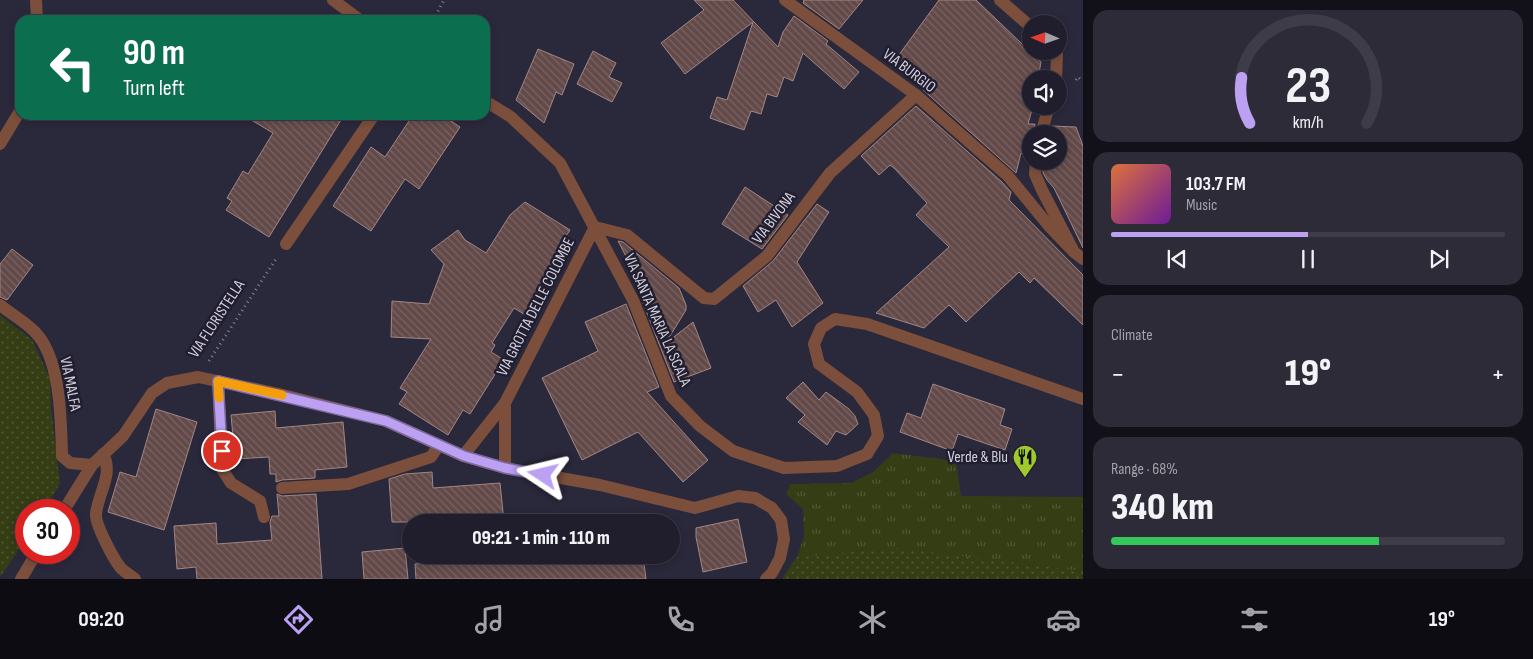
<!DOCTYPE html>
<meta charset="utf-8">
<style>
:root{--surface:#201e2c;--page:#2d2b38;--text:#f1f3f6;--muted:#a2a2a9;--line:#3d3c48;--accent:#bca0f2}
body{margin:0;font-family:"Sofia Sans Condensed",sans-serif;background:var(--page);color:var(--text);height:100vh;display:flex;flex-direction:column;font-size:19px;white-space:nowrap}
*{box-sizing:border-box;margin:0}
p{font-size:16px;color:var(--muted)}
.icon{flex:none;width:28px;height:28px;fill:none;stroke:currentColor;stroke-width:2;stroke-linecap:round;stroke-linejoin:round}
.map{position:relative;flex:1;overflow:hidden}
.sheet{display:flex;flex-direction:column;gap:10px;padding:10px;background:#121018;width:450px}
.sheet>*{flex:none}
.top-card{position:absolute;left:15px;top:15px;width:475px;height:105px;border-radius:15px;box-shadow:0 2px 8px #0003,0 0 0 1px var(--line);background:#0b6e4f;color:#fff;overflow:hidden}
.needle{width:32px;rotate:272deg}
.buttons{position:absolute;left:1022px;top:15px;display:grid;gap:10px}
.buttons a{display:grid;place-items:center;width:45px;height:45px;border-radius:50%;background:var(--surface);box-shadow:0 2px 8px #0003,0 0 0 1px var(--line);font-size:25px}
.speed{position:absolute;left:15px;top:499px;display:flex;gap:10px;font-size:25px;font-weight:700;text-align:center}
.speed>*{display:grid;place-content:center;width:65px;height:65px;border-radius:50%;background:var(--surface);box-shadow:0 2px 8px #0003,0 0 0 1px var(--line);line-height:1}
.speed .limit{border:8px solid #d22;background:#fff;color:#111}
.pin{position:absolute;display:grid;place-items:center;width:42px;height:42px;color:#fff;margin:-21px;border:2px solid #fff;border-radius:50%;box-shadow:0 1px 5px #0007}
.me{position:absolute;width:55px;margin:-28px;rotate:280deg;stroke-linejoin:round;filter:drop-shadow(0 0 4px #0008)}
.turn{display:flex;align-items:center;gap:18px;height:105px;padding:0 25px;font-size:22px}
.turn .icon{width:65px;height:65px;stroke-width:2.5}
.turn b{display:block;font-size:35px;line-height:42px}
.big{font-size:38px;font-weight:800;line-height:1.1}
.sheet .tile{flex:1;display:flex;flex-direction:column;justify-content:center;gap:8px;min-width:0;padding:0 18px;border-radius:15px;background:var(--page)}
.sheet .dial{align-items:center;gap:0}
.dial svg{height:130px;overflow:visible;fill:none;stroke:var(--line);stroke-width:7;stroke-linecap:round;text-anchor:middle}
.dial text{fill:var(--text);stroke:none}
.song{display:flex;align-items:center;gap:15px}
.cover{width:60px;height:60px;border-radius:8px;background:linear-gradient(135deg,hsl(20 70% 55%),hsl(280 70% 35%))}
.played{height:5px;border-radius:2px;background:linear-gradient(90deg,var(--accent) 50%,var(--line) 50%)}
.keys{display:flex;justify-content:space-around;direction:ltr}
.heat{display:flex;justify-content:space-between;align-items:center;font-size:28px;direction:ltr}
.charge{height:8px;border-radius:4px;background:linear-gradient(90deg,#34c759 68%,var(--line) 0)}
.trip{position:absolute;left:402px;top:514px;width:278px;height:50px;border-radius:25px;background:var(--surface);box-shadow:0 2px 8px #0003,0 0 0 1px var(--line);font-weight:800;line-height:50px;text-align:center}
.tab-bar{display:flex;height:80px;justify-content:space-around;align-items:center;background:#0d0c12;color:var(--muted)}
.tab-bar .icon{width:35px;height:35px}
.tab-bar .selected{color:var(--accent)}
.tab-bar b{font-size:22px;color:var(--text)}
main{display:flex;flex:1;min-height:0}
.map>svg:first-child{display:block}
.grass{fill:url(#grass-tufts)}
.park{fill:url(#park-dots)}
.building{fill:url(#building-back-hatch);stroke:#a28685}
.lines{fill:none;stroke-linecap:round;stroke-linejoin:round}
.path{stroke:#848291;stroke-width:3;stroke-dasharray:1 4;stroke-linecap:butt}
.minor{stroke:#7b4f3b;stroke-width:12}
.route-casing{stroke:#7a689d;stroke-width:12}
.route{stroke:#bca0f2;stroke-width:9}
.slow{stroke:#f59e0b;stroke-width:9}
.labels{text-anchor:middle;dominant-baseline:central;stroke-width:5;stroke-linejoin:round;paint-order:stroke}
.street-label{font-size:16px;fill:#d2d0dd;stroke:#211e30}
.poi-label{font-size:16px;fill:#d2d0dd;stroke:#211e30;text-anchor:end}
</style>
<main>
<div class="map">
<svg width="1083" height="579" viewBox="0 0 1083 579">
<defs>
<pattern id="grass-tufts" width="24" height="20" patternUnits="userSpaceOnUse" patternTransform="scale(1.25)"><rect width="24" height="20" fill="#343d14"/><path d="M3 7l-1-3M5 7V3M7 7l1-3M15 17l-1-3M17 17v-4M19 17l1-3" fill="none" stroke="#505836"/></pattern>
<pattern id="park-dots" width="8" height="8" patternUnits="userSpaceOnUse" patternTransform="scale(1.25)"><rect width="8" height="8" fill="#343d14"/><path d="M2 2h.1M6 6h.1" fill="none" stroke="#505836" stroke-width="1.8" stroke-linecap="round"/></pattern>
<pattern id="building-back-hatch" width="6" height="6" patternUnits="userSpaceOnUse" patternTransform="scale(1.25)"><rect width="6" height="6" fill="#634a49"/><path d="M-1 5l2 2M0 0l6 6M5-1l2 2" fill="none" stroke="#786363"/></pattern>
</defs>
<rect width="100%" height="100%" fill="#2a283b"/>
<!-- grass -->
<polygon class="grass" points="893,453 956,461 961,496 1083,497 1083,579 782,579 797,557 804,536 803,509 786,494 790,484 851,483 873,472"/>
<!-- park -->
<g class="park">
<polygon points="0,315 32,340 50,378 51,409 60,483 46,510 26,510 26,540 0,577"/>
<polygon points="896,548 1083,571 1083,579 782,579 797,557"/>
</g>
<!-- building -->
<g class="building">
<polygon points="694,0 733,0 778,47 783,32 794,16 828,41 826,44 859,72 844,89 803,53 793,81 784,77 777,97 767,94 761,114 751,111 744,130 710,118 717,97 727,100 753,22 685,74 661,43 704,10"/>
<polygon points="804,0 863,0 839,29 803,3"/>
<polygon points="939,0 976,0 1041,62 1038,79 1031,79 1031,106 1033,106 1028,124 1035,124 1033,134 1031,134 1031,155 1028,160 1021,153 1016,173 893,63"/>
<polygon points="538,49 574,64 562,95 556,92 544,123 516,100"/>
<polygon points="593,51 616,63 609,77 622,83 612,102 577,84"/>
<polygon points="916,106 1002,182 1011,192 1009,200 1083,275 1083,325 1034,278 1030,283 1019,272 966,322 949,305 924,328 876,313 949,247 916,215 927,203 894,168 890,165 879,175 861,156"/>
<polygon points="243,115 344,115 269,237 226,210 232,201 227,198 243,171 248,174 273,133"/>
<polygon points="413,115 442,115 460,127 419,189 405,179 371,231 333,206 371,147 385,157"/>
<polygon points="1052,126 1076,127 1083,146 1083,248 1054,188 1047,180 1043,173 1044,161 1059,161 1059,134 1050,134"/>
<polygon points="745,187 788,215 762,249 722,224"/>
<polygon points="525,202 570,230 554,254 562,259 527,316 514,308 492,343 495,345 491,352 504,360 470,414 463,410 448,435 399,404 407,392 400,388 431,339 391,337 392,301 429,304 444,264 431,250 458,230 465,240 486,253 510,215"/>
<polygon points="817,204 829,212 797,262 823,303 792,327 776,300 758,312 743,286 773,261"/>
<polygon points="618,241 623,242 679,288 686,305 686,310 665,344 693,322 711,368 674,382 641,298 646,295"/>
<polygon points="12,249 33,265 7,300 0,297 0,264"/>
<polygon points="626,304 659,387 647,392 708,460 683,482 638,432 582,460 542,378 598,351 585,322"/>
<polygon points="803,382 819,400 826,392 849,409 855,416 858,424 846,435 836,431 827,445 798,422 805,415 786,398"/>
<polygon points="933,384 1005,409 1000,425 1012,429 1005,450 958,434 952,451 900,432 907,413 921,418"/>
<polygon points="156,409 197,422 164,530 108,512 120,472 136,477"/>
<polygon points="275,411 276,428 343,422 347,467 315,470 315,478 282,480 276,482 276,474 270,474 269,457 235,459 231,415"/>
<polygon points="432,472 433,488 500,483 504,522 392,522 389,479 405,474"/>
<polygon points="277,494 282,496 316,494 322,579 197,579 196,567 177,569 174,526 216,523 217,544 272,540 270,522 272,516 279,516"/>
<polygon points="738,519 747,562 703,572 696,537 696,528"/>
<polygon points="405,548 408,579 364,579 362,552"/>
<polygon points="555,555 643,555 646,579 416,579 415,564 474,559 474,563"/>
</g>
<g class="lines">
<!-- path -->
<g class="path">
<polyline points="433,20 444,0"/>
<polyline points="1076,80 1078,77 1083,81"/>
<polyline points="209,361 276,259"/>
</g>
<!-- minor -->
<g class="minor">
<polyline points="36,0 37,20"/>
<polyline points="333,0 360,20"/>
<polyline points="785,0 916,95 1008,176 1049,226 1074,252"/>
<polyline points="1000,0 1031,27"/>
<polyline points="1055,51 1057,55 1056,79"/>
<polyline points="485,101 511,117 560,163 633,300 671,396 700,426 733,451 784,468 837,466 867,454 878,436 874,415 857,392 819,364 814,344 821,328 835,319 867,324 1083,399"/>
<polyline points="1041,134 1049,106"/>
<polyline points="0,144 20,111"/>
<polyline points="1036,161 1035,174 1042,190 1074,252 1083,259"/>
<polyline points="286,244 374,115"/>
<path d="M0 305C11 314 24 321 34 331 61 357 61 420 62 456L70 463 92 465"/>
<polyline points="218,381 222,469 231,483 260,501 264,517"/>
<polyline points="505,403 505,468"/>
<path d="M103 454C114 474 98 493 96 514 95 524 113 558 120 567 123 571 130 575 135 579"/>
<polyline points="463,456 505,403 595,227 627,235 704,298 714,299 767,256 830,173 916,95"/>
<polyline points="282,488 348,484 431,457 439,445"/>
<polyline points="64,510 92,465 123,436 152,393 167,383 198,377 279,394 386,421 463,456 505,468 600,485 695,508 738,496 755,498 772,508 781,520 784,539 780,558 772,573 766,579"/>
<polyline points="21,579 37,552"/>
</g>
</g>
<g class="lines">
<defs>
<polyline id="route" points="222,451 218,381 386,421 464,456 505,468 543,475"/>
</defs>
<!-- route casing -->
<use href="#route" class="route-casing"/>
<!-- route -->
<use href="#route" class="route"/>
<!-- slow -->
<polyline class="slow" points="219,398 218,381 282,395"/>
</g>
<!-- icons -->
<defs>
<symbol id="restaurant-pin" viewBox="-11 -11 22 30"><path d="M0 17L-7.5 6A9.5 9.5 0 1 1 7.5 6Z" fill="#9eca2e" stroke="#211e30"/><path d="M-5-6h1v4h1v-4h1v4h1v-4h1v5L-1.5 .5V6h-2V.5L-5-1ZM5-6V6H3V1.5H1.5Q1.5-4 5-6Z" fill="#111"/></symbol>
</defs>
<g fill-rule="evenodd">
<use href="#restaurant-pin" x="1011" y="443" width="28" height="38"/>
</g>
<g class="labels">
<!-- street labels -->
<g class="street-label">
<text transform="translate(909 71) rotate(37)">VIA BURGIO</text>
<text transform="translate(774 218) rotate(-53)">VIA BIVONA</text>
<text transform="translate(536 307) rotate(-63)">VIA GROTTA DELLE COLOMBE</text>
<text transform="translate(217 319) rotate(-57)">VIA FLORISTELLA</text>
<text transform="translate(657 320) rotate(66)">VIA SANTA MARIA LA SCALA</text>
<text transform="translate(70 384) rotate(79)">VIA MALFA</text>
</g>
<!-- poi labels -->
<g class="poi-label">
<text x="1008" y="457">Verde &amp; Blu</text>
</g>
</g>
</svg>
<div class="buttons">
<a><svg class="needle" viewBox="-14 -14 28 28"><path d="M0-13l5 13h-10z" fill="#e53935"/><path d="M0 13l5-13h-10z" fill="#a2a2a9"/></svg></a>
<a><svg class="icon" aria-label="sound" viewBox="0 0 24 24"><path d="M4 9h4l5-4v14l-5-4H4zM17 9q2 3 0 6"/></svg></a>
<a><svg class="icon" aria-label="layers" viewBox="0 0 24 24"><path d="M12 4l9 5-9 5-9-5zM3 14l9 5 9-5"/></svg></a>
</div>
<div class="speed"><div class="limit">30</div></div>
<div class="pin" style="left:222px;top:451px;background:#d93025"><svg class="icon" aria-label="arrive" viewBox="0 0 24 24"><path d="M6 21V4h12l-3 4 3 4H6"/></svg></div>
<svg class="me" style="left:543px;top:475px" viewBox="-20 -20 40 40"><path d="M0-17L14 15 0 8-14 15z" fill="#bca0f2" stroke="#fff" stroke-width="4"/></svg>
<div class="trip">09:21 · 1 min · 110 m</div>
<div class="top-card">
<div class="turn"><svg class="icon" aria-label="left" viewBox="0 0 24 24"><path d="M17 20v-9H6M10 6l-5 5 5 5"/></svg><div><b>90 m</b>Turn left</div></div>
</div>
</div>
<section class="sheet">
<div class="tile dial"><svg viewBox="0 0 100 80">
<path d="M14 69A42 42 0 1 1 86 69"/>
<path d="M14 69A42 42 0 0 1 9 41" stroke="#bca0f2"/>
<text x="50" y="56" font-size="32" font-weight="700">23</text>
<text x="50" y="72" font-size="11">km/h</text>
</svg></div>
<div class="tile">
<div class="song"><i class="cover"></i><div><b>103.7 FM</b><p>Music</p></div></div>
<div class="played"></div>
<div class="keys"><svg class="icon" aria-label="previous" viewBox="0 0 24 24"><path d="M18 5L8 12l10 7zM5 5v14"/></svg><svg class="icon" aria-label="pause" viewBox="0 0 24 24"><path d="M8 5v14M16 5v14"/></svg><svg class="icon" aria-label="next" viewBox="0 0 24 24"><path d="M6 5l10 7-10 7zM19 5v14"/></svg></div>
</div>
<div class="tile"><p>Climate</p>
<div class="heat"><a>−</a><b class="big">19°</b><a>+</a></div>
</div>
<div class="tile"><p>Range · 68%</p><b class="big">340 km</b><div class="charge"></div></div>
</section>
</main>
<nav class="tab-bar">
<b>09:20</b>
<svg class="icon selected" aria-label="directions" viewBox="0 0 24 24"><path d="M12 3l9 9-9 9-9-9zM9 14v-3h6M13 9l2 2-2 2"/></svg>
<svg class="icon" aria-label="music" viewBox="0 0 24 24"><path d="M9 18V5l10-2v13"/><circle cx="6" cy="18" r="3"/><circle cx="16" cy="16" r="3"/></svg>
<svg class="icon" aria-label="phone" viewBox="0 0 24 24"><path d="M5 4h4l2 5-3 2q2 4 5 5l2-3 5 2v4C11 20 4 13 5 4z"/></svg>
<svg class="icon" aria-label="climate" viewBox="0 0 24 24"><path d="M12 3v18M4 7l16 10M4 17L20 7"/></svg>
<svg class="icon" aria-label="car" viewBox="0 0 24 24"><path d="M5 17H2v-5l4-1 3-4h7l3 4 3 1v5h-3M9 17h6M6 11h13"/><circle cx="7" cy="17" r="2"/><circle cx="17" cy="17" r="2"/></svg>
<svg class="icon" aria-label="filters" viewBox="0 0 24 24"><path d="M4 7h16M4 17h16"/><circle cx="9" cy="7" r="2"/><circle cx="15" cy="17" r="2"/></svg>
<b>19°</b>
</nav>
